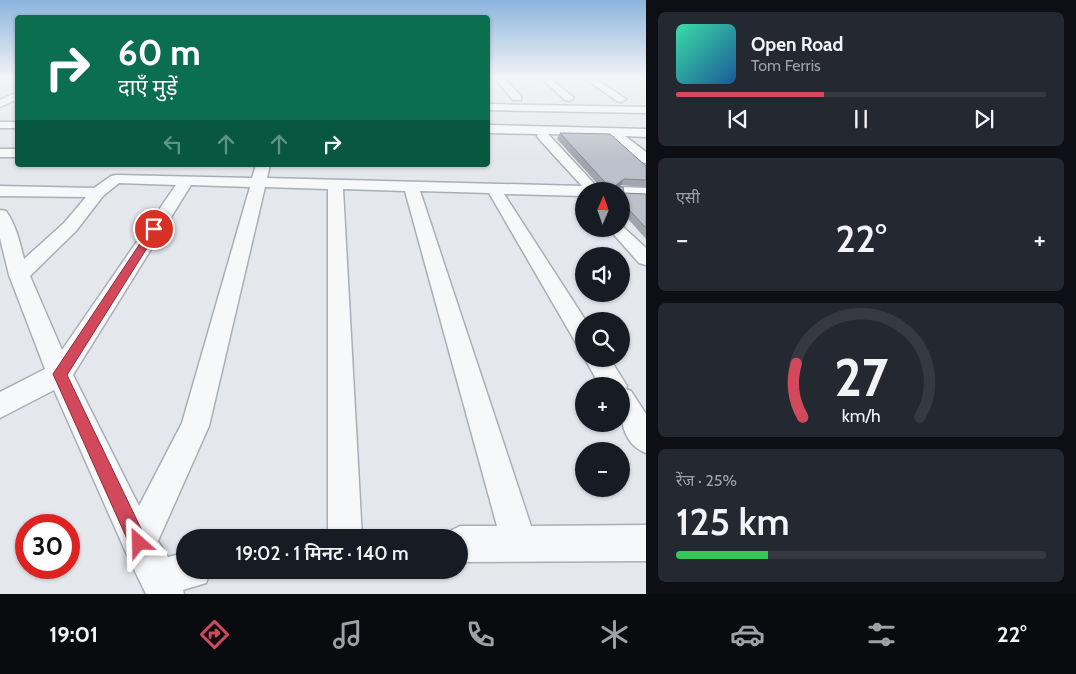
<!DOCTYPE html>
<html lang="hi">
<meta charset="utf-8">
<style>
:root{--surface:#171b24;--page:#242831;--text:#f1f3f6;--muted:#9ea1a6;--line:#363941;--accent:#d1495b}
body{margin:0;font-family:Cabin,"Noto Sans Devanagari",sans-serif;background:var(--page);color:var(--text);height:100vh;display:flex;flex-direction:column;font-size:19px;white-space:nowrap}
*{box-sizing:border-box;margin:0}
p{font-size:16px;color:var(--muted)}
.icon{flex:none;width:28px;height:28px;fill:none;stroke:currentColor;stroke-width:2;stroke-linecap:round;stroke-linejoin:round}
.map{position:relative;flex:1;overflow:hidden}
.panel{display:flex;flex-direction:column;gap:12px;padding:12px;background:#0d0f14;width:430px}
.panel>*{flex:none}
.top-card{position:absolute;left:15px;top:15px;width:475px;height:152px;border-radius:5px;box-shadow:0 1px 4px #0004;background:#0b6e4f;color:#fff;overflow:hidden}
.needle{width:32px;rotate:2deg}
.controls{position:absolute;left:575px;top:182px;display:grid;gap:10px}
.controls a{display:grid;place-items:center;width:55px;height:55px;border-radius:50%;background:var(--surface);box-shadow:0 1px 4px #0004;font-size:25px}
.speed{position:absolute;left:15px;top:514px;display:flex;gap:10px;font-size:25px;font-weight:700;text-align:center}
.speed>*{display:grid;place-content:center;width:65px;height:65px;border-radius:50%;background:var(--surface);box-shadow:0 1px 4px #0004;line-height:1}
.speed .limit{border:8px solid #d22;background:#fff;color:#111}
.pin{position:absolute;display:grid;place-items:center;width:42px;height:42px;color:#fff;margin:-21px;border:2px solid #fff;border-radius:50%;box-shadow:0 1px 5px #0007}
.me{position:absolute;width:55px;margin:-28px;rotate:335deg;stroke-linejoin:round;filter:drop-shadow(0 0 4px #0008)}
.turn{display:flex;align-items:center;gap:18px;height:105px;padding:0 20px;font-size:22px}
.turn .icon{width:65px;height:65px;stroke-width:2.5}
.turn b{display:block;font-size:35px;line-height:42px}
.lanes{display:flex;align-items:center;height:48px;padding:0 20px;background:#0003;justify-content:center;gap:25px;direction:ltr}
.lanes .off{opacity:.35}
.big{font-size:38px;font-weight:600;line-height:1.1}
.panel .widget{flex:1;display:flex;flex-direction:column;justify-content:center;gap:8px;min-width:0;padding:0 18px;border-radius:8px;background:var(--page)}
.panel .dial{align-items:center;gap:0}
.dial svg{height:130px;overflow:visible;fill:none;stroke:var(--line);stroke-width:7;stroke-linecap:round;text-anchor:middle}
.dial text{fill:var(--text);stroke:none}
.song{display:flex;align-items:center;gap:15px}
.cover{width:60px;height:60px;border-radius:8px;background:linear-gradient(135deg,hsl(160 70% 55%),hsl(210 70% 35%))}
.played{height:5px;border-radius:2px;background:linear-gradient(90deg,var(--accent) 40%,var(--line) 40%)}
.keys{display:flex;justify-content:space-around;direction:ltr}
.heat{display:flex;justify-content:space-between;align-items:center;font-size:28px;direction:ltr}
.charge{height:8px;border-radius:4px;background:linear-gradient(90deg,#34c759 25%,var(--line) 0)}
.trip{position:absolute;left:176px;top:529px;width:292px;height:50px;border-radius:25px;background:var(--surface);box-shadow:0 1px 4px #0004;font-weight:600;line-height:50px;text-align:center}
.tab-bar{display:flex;height:80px;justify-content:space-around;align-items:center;background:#090b0e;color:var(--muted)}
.tab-bar .icon{width:35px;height:35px}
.tab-bar .current{color:var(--accent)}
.tab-bar b{font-size:22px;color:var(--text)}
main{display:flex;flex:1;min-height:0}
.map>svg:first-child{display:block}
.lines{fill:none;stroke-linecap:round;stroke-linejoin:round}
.minor-casing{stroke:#a9aeb7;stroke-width:3}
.minor{fill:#f7f8fa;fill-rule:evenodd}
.wall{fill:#a1a5ae}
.shaded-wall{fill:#83868d}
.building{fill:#bbc0ca;stroke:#83868d}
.route{fill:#d1495b;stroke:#882f3b}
</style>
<main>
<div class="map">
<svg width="646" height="594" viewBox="0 0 646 594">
<rect width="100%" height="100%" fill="#e4e7ec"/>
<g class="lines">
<defs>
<g id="minor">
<polygon points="495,78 504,78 521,96 521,100 513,100"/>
<polygon points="541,78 550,78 574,98 569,101 565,100"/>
<polygon points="584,78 594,78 626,99 621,102 617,101"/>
<polygon points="639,78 646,78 646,83"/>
<polygon points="18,92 18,99 0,107 0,100"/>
<polygon points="488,104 646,107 646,113 488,110"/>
<rect x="0" y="122" width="18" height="6"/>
<path d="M488 125 646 129V137L625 136 646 152V163L641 162 616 141 614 138 615 136 548 134 601 191H584V196L504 194 586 321H584V346L576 343 489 193 420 191 531 526 646 525V561L460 562V538H445L448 532 460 526H497L405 191 343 189 362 538H328V189L265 187 209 426 158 541 168 557 185 553V570H211L206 583 183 590 184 594H146L127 555 54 390 0 418V392L45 369 9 275 0 238V210L6 211C16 225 20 243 24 259L64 223 86 197 0 196V186L94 188 111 176 116 175 252 178 256 165H270L267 178 582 186 539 139 537 136 538 134 488 133ZM119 183 176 185 62 350 30 276 76 231 103 196ZM191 185 250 187 182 423 139 506 73 375Z"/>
<rect x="0" y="149" width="18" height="8"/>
<polygon points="621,187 646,188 646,198 621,197 621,191 614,191"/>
<polygon points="621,225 646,248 646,265 639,263 609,229 621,229"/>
<path d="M585 359H610L627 386 626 389 631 391 646 414V453C618 442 621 412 621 386H600Z"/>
</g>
</defs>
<!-- minor casing -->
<use href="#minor" class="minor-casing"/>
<!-- minor -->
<use href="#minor" class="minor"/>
</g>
<!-- wall -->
<polygon class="wall" points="560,133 646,166 646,187 621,185 618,187 624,193 646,194 646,239 621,211 621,191 604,191 557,139"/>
<!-- shaded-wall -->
<polygon class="shaded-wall" points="624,179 621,185 612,191 616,185"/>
<!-- building -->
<polygon class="building" points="560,133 610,134 646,166 646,180 624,179 616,185 617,187 623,187 624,193 646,194 646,228 621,201 621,191 613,191"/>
<!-- sky -->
<linearGradient id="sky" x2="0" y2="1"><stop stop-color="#8bb4dd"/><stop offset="0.48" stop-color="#f3f4f6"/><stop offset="1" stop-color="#f3f4f6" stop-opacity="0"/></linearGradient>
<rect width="646" height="161" fill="url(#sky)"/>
<!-- route -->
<polygon class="route" points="151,227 154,227 159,229 67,375 148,543 145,550 139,553 132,550 53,374"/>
</svg>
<div class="controls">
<a><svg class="needle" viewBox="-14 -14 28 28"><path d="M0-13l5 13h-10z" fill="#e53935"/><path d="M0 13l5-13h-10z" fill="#9ea1a6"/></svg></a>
<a><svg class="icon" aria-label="sound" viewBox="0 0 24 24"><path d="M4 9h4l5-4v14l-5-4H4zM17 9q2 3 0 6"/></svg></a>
<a><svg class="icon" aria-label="search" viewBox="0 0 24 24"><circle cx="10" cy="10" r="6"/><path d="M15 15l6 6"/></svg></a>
<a>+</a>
<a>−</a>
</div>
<div class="speed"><div class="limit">30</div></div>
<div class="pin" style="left:154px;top:229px;background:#d93025"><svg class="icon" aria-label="arrive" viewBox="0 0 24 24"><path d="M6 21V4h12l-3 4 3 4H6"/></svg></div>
<svg class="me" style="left:139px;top:543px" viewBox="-20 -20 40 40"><path d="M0-17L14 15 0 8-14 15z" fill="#d1495b" stroke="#fff" stroke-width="4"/></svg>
<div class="trip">19:02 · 1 मिनट · 140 m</div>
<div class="top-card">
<div class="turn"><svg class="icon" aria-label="right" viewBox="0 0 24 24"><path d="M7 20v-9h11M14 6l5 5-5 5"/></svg><div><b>60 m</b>दाएँ मुड़ें</div></div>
<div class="lanes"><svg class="icon off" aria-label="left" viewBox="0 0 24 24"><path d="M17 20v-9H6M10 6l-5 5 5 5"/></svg><svg class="icon off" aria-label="ahead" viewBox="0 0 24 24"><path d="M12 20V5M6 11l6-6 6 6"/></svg><svg class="icon off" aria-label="ahead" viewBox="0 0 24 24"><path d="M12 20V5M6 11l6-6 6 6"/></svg><svg class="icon" aria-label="right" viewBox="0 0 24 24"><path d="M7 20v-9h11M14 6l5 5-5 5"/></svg></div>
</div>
</div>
<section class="panel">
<div class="widget">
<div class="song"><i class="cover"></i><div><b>Open Road</b><p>Tom Ferris</p></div></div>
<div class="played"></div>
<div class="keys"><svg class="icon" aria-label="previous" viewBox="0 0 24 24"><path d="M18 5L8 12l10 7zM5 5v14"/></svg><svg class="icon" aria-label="pause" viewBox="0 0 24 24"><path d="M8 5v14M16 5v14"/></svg><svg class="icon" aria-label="next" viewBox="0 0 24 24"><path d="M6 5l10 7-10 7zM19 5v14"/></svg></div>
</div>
<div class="widget"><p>एसी</p>
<div class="heat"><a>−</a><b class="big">22°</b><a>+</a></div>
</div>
<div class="widget dial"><svg viewBox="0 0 100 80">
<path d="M14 69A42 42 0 1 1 86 69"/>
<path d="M14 69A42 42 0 0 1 10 36" stroke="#d1495b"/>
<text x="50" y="56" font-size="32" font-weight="700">27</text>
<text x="50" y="72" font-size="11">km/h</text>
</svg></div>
<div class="widget"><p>रेंज · 25%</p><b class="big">125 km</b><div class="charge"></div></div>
</section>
</main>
<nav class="tab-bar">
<b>19:01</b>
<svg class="icon current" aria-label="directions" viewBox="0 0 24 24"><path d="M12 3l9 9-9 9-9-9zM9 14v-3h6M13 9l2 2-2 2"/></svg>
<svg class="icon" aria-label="music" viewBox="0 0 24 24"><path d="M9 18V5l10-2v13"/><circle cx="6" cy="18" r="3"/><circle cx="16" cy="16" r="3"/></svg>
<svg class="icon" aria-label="phone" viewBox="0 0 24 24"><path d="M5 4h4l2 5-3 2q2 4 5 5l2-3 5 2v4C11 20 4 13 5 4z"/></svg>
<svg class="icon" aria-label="climate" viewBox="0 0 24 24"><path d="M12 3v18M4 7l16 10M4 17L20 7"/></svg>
<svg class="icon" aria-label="car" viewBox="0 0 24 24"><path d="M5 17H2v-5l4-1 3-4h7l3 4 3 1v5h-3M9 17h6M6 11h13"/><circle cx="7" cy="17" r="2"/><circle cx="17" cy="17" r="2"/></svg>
<svg class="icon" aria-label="filters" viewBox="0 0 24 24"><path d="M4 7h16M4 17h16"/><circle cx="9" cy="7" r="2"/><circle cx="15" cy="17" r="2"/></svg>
<b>22°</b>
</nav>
